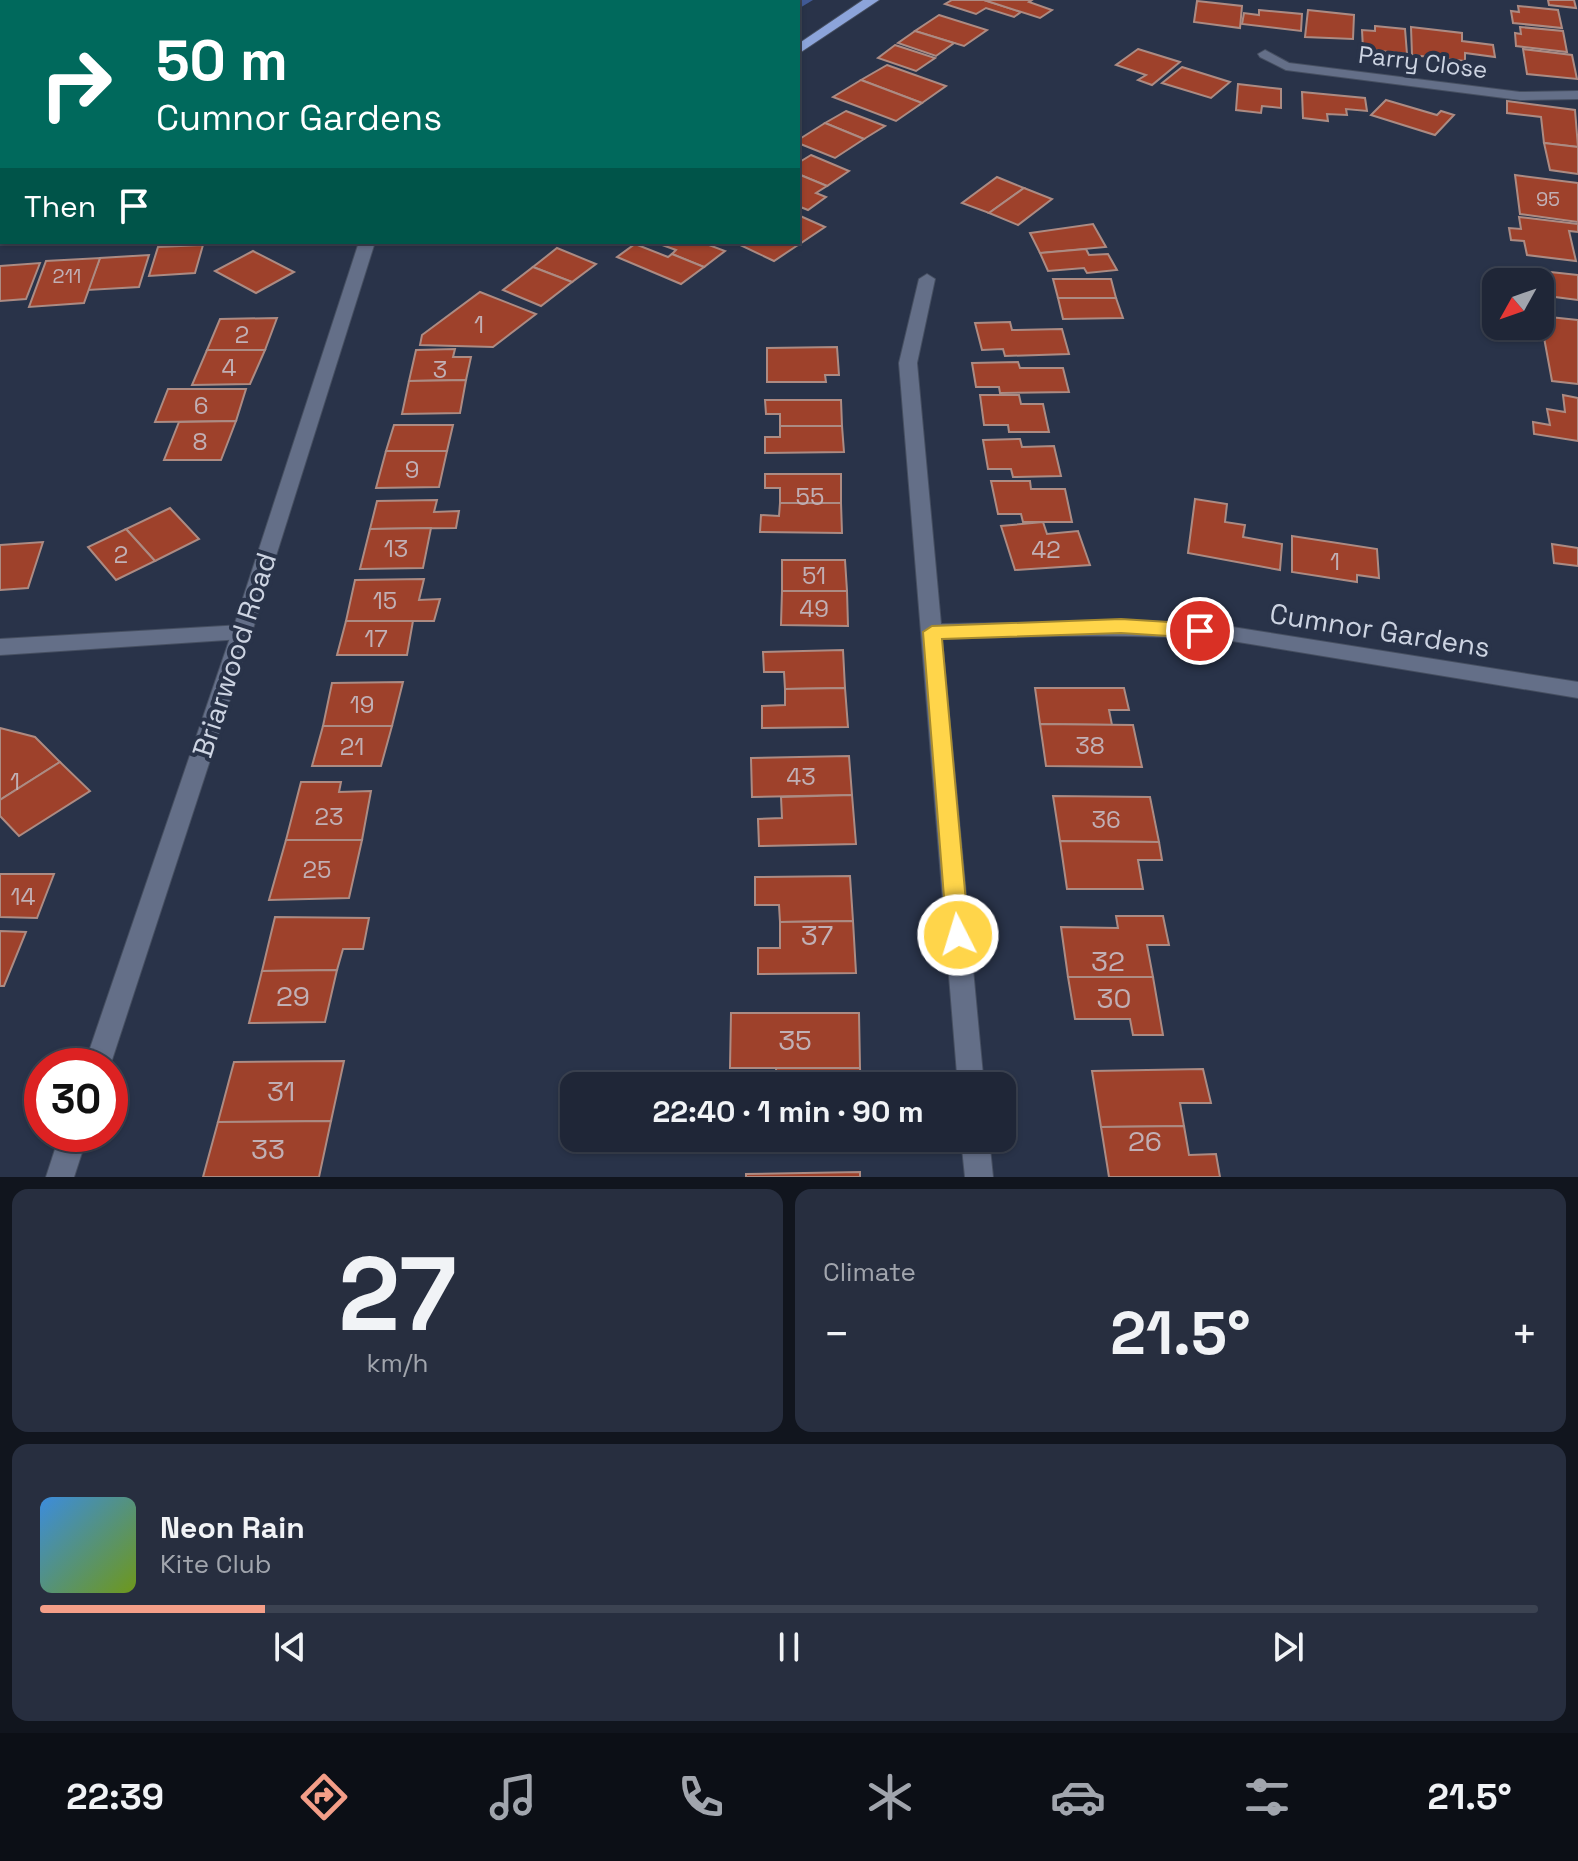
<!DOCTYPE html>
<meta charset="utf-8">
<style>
:root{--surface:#1f2637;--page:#272e3f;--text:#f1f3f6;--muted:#a1a5ad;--line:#3c4352;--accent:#f49e88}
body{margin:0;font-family:"Space Grotesk",sans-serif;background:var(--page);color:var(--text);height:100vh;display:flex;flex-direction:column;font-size:30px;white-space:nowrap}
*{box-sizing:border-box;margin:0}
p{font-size:26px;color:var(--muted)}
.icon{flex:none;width:44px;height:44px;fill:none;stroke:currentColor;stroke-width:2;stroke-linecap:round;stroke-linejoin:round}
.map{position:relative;height:1177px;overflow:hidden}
.side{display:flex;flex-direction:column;gap:12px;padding:12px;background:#11151e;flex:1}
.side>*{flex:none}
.guide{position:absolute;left:0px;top:0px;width:800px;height:244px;box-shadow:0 2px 6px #0004,0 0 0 2px var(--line);background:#00695c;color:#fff;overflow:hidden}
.needle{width:52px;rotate:230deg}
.tools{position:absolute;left:1482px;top:268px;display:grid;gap:16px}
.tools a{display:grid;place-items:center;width:72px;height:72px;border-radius:16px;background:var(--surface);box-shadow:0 2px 6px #0004,0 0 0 2px var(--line);font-size:40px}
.speed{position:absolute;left:24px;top:1048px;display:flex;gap:16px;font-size:40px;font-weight:700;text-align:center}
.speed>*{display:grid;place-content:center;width:104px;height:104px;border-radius:50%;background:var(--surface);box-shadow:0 2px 6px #0004,0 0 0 2px var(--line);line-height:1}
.speed .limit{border:12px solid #d22;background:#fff;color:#111}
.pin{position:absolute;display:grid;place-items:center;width:68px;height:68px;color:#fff;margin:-34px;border:4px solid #fff;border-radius:50%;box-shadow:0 2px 8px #0007}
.me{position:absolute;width:88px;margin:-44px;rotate:355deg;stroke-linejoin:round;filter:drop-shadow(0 0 6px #0008)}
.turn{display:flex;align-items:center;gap:28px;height:168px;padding:0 24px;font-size:36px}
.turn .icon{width:104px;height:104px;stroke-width:2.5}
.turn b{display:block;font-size:56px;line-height:68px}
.then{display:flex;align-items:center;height:76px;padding:0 24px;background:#0003;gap:16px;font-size:30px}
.big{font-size:60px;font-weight:700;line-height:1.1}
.side .card{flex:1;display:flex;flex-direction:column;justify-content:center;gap:12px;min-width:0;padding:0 28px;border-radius:16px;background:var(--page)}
.side .dial{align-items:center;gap:0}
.dial b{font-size:104px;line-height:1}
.song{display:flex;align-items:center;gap:24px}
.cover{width:96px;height:96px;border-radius:12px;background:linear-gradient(135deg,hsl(210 70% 55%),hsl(80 70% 35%))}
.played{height:8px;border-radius:4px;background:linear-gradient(90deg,var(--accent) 15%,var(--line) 15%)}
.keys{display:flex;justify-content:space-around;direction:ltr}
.heat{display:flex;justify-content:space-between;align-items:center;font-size:44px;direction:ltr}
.side .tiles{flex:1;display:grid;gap:12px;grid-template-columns:1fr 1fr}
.card:last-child{grid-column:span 2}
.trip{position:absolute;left:560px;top:1072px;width:456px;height:80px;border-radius:16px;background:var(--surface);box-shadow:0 2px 6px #0004,0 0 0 2px var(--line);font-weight:700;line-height:80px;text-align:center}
.menu{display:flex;height:128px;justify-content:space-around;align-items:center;background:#0c0f16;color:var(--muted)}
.menu .icon{width:56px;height:56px}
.menu .on{color:var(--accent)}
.menu b{font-size:36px;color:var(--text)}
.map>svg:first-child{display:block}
.green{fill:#415a96}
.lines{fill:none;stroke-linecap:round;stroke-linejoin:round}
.stream{fill:#020a54;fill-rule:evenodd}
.building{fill:#9e412b;stroke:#ac8b83;stroke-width:2}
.minor-casing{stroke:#464f61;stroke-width:2}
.tertiary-casing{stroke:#464f61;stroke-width:2}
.trunk-casing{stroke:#464f61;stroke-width:2}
.path{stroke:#687184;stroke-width:4;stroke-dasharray:3 3;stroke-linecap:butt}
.minor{fill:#646f88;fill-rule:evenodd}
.tertiary{fill:#646f88;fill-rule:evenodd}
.trunk{fill:#8ca4da;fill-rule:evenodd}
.route{fill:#ffd54a;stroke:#a68a30;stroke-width:2}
.labels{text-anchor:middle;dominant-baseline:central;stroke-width:8;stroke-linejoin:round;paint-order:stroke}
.far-number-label{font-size:20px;fill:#c1afb4}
.far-street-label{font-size:24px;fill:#cdd4e2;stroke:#293349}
.number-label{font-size:24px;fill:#c1afb4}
.street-label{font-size:28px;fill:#cdd4e2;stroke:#293349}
.near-number-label{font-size:28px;fill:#c1afb4}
</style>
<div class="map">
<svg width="1578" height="1177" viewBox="0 0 1578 1177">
<rect width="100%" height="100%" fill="#293349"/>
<!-- green -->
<polygon class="green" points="0,0 813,0 798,9 798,2 2,2 0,187"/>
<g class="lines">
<!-- stream -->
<polygon class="stream" points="2,79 2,86 0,87 0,80"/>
</g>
<!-- building -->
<g class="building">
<polygon points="952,0 984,0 1021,12 1014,17 986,8 976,14 945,4"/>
<polygon points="984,0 1032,0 1029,2 1052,10 1040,18"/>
<polygon points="1548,0 1574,0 1576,8 1549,5"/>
<polygon points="1197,1 1242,6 1240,28 1194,22"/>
<polygon points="1518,6 1558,10 1562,28 1513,23 1511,11 1519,12"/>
<polygon points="1259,10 1302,14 1301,31 1242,24 1244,13 1259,15"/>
<polygon points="1308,10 1354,15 1353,39 1305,37"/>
<polygon points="939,15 987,30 964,46 915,31"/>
<polygon points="1375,26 1405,29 1407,54 1363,49 1362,30 1375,31"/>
<polygon points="1411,27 1462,33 1462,41 1493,45 1495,57 1465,53 1465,61 1412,55"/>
<polygon points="1520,27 1563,31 1567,52 1516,46 1515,33 1521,34"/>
<polygon points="915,31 954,43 936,56 898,43"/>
<polygon points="895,45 935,58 916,71 878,58"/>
<polygon points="1138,49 1180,62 1152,85 1138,80 1146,75 1116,65"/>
<polygon points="1523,49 1572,55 1577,79 1527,74"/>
<polygon points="887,65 946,86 922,103 861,80"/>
<polygon points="1182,67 1230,82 1211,98 1162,83"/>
<polygon points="861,80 922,103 896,121 833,97"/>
<polygon points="1238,84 1281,89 1281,108 1262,106 1261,113 1236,110"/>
<polygon points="1302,92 1365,98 1367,111 1346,109 1347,115 1327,114 1328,121 1303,118"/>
<polygon points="1386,100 1437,115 1441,111 1454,115 1435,135 1371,115"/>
<polygon points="1507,101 1575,110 1578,147 1544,143 1541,117 1507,113"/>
<polygon points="846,111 885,126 864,139 825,123"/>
<polygon points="825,123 864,139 835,158 798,143 798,140"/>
<polygon points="1544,143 1578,147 1578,174 1550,170"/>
<polygon points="811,155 849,171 827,186 798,174 798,163"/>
<polygon points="798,174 827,186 816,193 826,197 808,210 798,206"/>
<polygon points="1515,175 1578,183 1578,222 1520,214"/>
<polygon points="997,177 1024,188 989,213 962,203"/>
<polygon points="1024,188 1052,199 1018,225 989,213"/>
<polygon points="798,215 825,227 798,245 791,242 798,242"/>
<polygon points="1519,217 1578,224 1578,232 1569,231 1576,261 1527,255 1524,241 1511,240 1509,228 1521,229"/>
<polygon points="1093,224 1106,247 1040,253 1030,233"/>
<polygon points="654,242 701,242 725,251 704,267 672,254 676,250"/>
<polygon points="734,242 791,242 798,245 774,261"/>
<polygon points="635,244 668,257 672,254 704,267 681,284 617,257"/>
<polygon points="203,245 195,273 149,276 158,247"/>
<polygon points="557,248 596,264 572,282 533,267"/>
<polygon points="1086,249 1089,255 1108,254 1117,270 1087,273 1084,268 1048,271 1040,253"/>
<polygon points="253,251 294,272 256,293 215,271"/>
<polygon points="149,255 139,287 88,290 100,258"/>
<polygon points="100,258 84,303 29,307 46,261"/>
<polygon points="40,263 26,299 0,301 0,266"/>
<polygon points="533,267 572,282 541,306 503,290"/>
<polygon points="1532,270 1578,275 1578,300 1540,295 1540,282 1522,282 1521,276 1534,278"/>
<polygon points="1053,279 1111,279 1116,298 1058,298"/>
<polygon points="480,292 536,314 493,347 420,345 422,335"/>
<polygon points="1058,298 1116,298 1123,318 1063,319"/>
<polygon points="1540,316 1578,320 1578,384 1552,381"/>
<polygon points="277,318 265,350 207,350 220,319"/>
<polygon points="1010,322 1012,330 1062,329 1069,354 1005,356 1003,349 982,350 975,323"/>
<polygon points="837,347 839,375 825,375 826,382 767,382 767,348"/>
<polygon points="455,349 453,357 471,357 466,380 409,381 416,350"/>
<polygon points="207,350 265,350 250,384 192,385"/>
<polygon points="1018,362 1020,368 1063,368 1069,392 1000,393 999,387 976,387 972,363"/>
<polygon points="466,380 460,413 402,414 409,381"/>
<polygon points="168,389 246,389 236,421 155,422"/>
<polygon points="980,395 1019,395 1021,404 1043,404 1049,432 1009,432 1008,425 984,425"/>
<polygon points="1563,395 1578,398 1578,441 1534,434 1533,422 1550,425 1547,409 1565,412"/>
<polygon points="765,400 841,400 842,426 780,426 780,414 766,414"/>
<polygon points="236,421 221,460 164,460 179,422"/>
<polygon points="394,425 453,425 447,451 386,451"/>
<polygon points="780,426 842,426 844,452 765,453 765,437 780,437"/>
<polygon points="1020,439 1022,447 1054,446 1061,476 1013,477 1011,469 988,469 983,440"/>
<polygon points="386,451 447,451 439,487 376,488"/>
<polygon points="765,474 841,474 841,503 780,503 780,488 765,488"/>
<polygon points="991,481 1030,481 1031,489 1065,489 1072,522 1023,522 1021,514 998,514"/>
<polygon points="1195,499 1227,504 1225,522 1245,525 1243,537 1282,544 1280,570 1188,553"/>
<polygon points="437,500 434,512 459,511 456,528 370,529 377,501"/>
<polygon points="780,503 841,503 842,533 760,532 761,515 779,516"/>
<polygon points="170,508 199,539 155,561 126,529"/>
<polygon points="1043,522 1047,534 1078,531 1090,565 1015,570 1001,526"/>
<polygon points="431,528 423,568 360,569 370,529"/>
<polygon points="126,529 155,561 116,580 88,547"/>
<polygon points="1292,536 1377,549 1379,578 1357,575 1357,582 1292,572"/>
<polygon points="43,542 28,588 0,590 0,545"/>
<polygon points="1552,544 1578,548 1578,566 1554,563"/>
<polygon points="782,560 845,560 847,591 782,591"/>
<polygon points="424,579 419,600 440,599 434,621 346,621 355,580"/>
<polygon points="782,591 847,591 848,626 781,625"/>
<polygon points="346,621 413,621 407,655 337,655"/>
<polygon points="843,650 845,688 785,689 784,672 764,672 763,652"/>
<polygon points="403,682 392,726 323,726 332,683"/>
<polygon points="845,688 848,727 762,728 762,706 785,705 785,689"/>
<polygon points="1035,688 1124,688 1129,710 1109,710 1112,725 1040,724"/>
<polygon points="1040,724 1133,725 1142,767 1046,766"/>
<polygon points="323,726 392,726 381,766 312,766"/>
<polygon points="0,728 35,737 60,762 0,800"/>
<polygon points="849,756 852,795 752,797 751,758"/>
<polygon points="60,762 90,791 19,836 0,816 0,800"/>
<polygon points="301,782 341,782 339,792 371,791 362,840 286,840"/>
<polygon points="852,795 856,844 759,846 758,819 782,818 781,797"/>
<polygon points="1053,796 1150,797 1159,842 1060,841"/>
<polygon points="286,840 362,840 349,898 269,900"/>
<polygon points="1060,841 1159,842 1162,860 1138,860 1143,889 1067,889"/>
<polygon points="0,874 54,874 37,918 0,917"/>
<polygon points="850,876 853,921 780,922 779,905 755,905 755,877"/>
<polygon points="1116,916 1163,916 1169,945 1147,945 1153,977 1068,977 1061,927 1118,928"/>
<polygon points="275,917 369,918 363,949 343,949 337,970 262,971"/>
<polygon points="853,921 856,973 758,974 758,948 780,948 780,922"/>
<polygon points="0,931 26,932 4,986 0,986"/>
<polygon points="337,970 325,1022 249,1023 262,971"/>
<polygon points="1068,977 1153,977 1163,1035 1133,1035 1130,1019 1075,1019"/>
<polygon points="731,1013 859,1013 860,1068 730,1068"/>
<polygon points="344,1061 331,1121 218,1122 234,1062"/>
<polygon points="776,1068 860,1068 861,1086 777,1086"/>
<polygon points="1203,1069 1211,1103 1180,1103 1184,1126 1101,1127 1092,1071"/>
<polygon points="331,1121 319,1177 203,1177 218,1122"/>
<polygon points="1184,1126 1189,1155 1216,1154 1220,1177 1109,1177 1101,1127"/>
<polygon points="860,1172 860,1177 746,1177 746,1174"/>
</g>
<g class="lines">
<defs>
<g id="minor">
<polygon points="1265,50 1289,63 1520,92 1578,91 1578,99 1520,100 1286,70 1260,57 1258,54"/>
<path d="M927 274 935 279 917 363 941 624 1116 621 1226 626 1578 682V698L1226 640C1131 633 1037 636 942 639L984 1086H958L899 363 919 279Z"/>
<polygon points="242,625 249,627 252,632 249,637 242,639 0,655 0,639"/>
<polygon points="961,1138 989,1138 993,1177 965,1177"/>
</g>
<g id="tertiary">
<polygon points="359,242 375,242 252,632 110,1066 84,1066 232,632"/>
<polygon points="60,1134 88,1134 74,1177 46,1177"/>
</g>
<g id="trunk">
<polygon points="863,0 879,0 798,54 798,44"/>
<polygon points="2,204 2,214 0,215 0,205"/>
</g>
</defs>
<!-- minor casing -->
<use href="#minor" class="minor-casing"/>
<!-- tertiary casing -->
<use href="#tertiary" class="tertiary-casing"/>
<!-- trunk casing -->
<use href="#trunk" class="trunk-casing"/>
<!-- path -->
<polyline class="path" points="519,2 525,0"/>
<!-- minor -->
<use href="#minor" class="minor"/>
<!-- tertiary -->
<use href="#tertiary" class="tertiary"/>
<!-- trunk -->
<use href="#trunk" class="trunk"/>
</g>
<!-- route -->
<polygon class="route" points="1121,619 1200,624 1210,631 1200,638 1121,633 942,639 969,935 966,942 958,944 950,942 947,935 923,632 932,626"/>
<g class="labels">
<!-- far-number labels -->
<g class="far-number-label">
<text x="1548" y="199">95</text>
<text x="67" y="276">211</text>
</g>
<!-- far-street labels -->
<g class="far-street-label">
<text transform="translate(1423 62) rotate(7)">Parry Close</text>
</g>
<!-- number labels -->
<g class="number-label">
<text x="479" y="324">1</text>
<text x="242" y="334">2</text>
<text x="229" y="367">4</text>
<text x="440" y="369">3</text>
<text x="201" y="405">6</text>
<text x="200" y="441">8</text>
<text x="412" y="469">9</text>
<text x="810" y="496">55</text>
<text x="396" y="548">13</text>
<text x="1046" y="549">42</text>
<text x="121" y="554">2</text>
<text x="1335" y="561">1</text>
<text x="814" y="575">51</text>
<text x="385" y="600">15</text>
<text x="814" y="608">49</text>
<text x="376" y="638">17</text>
<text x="362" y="704">19</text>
<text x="1090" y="745">38</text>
<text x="352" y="746">21</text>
<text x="801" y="776">43</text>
<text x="15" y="781">1</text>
<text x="329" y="816">23</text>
<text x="1106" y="819">36</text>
<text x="317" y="869">25</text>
<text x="23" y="896">14</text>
</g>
<!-- street labels -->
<g class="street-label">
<text transform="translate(1380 630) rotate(9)">Cumnor Gardens</text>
<text transform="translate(234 655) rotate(-72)">Briarwood Road</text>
</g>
<!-- near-number labels -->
<g class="near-number-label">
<text x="817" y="935">37</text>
<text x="1108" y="961">32</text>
<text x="293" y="996">29</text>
<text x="1114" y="998">30</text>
<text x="795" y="1040">35</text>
<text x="281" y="1091">31</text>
<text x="1145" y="1141">26</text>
<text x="268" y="1149">33</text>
</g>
</g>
</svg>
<div class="tools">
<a><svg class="needle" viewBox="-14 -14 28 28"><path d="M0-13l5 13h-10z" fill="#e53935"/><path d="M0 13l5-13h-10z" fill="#a1a5ad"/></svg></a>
</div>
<div class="speed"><div class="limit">30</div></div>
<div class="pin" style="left:1200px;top:631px;background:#d93025"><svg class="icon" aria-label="arrive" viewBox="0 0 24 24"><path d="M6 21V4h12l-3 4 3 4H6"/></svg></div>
<svg class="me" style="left:958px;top:935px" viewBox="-20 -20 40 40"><circle r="17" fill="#ffd54a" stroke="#fff" stroke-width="3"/><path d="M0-11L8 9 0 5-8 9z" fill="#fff"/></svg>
<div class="trip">22:40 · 1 min · 90 m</div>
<div class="guide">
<div class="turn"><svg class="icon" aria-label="right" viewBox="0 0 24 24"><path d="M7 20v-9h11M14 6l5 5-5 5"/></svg><div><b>50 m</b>Cumnor Gardens</div></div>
<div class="then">Then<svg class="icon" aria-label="arrive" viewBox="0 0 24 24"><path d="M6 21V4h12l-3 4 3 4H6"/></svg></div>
</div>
</div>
<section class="side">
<div class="tiles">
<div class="card dial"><b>27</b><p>km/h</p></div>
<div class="card"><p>Climate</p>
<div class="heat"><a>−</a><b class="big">21.5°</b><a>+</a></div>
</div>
<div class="card">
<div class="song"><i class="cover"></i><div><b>Neon Rain</b><p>Kite Club</p></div></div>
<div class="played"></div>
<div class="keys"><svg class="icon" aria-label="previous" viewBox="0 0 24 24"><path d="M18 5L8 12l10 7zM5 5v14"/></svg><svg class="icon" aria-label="pause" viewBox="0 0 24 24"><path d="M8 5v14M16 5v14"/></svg><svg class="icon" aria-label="next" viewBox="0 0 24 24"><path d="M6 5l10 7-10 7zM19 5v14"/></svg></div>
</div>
</div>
</section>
<nav class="menu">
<b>22:39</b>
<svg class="icon on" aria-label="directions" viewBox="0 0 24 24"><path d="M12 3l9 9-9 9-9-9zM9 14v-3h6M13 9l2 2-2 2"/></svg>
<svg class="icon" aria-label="music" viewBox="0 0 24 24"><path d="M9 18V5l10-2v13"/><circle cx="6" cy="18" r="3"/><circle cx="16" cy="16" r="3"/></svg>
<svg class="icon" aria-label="phone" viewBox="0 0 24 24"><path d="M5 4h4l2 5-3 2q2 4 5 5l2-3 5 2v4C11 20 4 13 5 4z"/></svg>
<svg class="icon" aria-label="climate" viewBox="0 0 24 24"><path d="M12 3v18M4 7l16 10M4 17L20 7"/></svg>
<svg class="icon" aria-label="car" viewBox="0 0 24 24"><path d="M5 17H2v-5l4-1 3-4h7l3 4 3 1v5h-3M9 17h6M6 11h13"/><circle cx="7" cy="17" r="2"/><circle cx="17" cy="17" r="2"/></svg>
<svg class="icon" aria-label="filters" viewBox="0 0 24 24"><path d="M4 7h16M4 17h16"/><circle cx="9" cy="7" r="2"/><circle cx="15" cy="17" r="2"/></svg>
<b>21.5°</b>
</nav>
